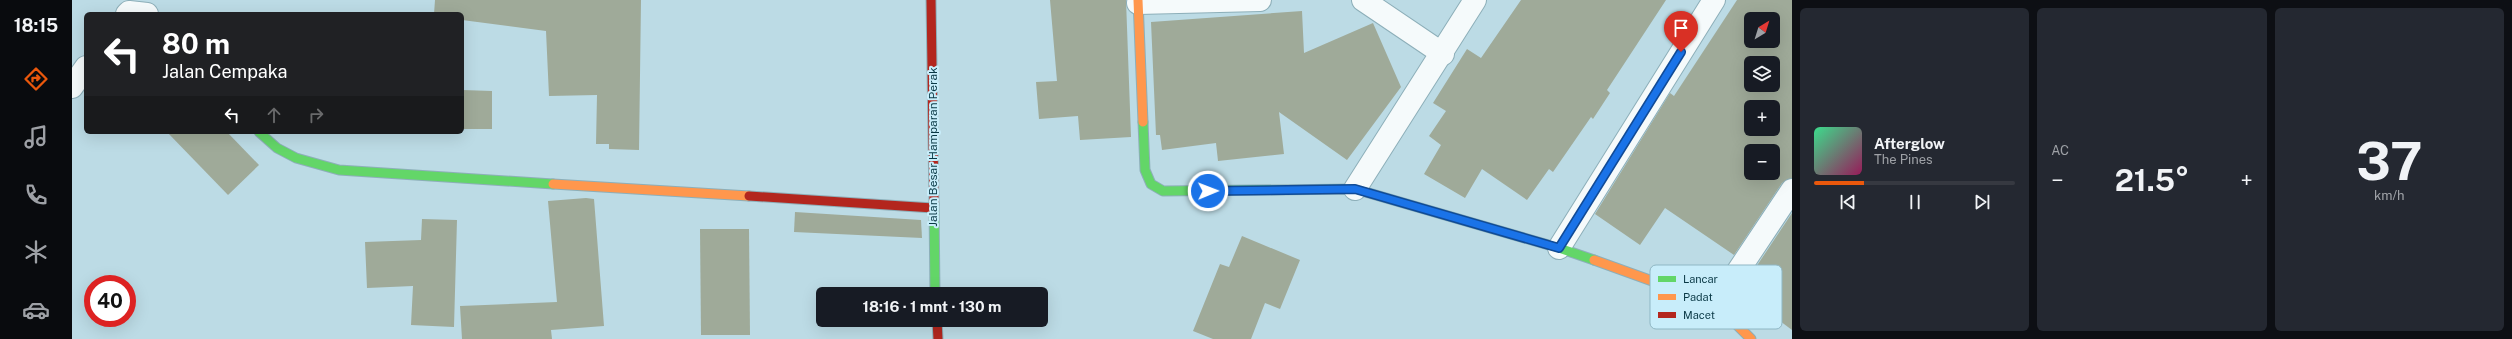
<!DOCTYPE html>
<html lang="id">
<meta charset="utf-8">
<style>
:root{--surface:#171b24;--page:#242831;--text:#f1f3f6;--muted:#9ea1a6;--line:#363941;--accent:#ea580c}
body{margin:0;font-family:"Public Sans",sans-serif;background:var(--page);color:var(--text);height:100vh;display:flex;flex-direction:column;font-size:15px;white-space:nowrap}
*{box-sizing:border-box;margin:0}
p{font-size:13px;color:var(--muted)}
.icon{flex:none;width:22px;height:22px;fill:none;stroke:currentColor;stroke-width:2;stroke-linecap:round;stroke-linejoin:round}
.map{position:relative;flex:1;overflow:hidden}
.details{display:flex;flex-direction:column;gap:8px;padding:8px;background:#0d0f14;width:720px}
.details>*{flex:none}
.hud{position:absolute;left:12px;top:12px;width:380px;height:122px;border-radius:6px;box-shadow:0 4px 16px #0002;background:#202124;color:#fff;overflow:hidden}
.needle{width:26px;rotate:38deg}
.buttons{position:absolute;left:1672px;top:12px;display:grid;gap:8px}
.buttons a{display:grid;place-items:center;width:36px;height:36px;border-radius:6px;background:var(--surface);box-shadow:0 4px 16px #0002;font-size:20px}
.speed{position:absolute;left:12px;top:275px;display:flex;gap:8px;font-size:20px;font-weight:700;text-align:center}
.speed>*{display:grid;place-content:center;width:52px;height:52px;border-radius:50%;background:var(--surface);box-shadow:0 4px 16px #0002;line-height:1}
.speed .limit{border:6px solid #d22;background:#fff;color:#111}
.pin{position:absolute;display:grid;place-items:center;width:34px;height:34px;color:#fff;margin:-41px -17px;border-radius:50% 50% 50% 0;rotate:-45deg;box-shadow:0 0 4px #0007}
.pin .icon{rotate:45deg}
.me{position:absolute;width:44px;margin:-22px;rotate:89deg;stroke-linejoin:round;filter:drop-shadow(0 0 3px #0008)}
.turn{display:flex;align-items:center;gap:14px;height:84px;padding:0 12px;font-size:18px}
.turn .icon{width:52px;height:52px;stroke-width:2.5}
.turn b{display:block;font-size:28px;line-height:34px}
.lanes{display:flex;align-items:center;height:38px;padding:0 12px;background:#0003;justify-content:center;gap:20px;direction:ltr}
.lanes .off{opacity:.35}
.big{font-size:30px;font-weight:700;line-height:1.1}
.details .widget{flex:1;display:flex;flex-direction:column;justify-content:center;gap:6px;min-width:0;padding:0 14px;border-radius:6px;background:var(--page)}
.details .dial{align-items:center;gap:0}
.dial b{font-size:52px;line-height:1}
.song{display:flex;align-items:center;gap:12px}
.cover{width:48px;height:48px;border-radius:6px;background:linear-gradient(135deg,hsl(150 70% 55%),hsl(330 70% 35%))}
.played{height:4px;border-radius:2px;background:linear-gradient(90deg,var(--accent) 25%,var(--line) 25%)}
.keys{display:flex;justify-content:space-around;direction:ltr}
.heat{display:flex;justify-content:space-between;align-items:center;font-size:22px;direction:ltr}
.details .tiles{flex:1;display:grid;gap:8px;grid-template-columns:repeat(3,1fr)}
.trip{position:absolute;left:744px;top:287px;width:232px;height:40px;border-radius:6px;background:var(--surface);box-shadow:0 4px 16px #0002;font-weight:700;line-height:40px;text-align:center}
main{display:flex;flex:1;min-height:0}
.tabs{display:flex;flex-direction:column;width:72px;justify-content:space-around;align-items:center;background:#090b0e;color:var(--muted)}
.tabs .icon{width:28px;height:28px}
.tabs .current{color:var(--accent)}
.tabs b{font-size:18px;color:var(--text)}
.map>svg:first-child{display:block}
.building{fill:#9faa99;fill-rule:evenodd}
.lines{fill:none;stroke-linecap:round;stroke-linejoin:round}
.street-casing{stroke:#8dafb9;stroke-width:24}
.fast-casing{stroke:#8dafb9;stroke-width:11}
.slow-casing{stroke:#8dafb9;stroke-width:11}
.jam-casing{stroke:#8dafb9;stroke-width:11}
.street{stroke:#f5fafb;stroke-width:22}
.fast{stroke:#63d668;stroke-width:9}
.slow{stroke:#ff974d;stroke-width:9}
.jam{stroke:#b3261e;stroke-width:9}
.route-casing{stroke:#114b97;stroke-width:10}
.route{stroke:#1a73e8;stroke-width:7}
.labels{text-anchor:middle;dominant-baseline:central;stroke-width:4;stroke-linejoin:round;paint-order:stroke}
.street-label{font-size:12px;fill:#093845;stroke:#c8edfa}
.key{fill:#c8edfa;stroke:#8fb7c4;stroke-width:1}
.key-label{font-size:11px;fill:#093845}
</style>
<main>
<nav class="tabs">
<b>18:15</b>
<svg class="icon current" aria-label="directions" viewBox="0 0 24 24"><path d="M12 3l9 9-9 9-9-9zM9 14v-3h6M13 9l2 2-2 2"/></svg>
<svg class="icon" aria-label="music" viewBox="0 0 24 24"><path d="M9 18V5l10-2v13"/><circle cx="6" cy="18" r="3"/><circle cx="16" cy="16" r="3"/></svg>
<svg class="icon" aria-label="phone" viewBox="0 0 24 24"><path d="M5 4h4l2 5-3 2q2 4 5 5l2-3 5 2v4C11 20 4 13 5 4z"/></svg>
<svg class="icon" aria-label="climate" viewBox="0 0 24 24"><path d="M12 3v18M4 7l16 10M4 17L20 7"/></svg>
<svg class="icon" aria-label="car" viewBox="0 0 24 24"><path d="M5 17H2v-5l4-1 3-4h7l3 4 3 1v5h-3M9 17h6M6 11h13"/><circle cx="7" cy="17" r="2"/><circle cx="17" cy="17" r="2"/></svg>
</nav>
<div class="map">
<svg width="1720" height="339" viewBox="0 0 1720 339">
<rect width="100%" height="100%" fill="#bcdbe5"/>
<!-- building -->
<g class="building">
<polygon points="363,0 569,0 567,150 537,149 537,144 524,144 525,95 477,96 474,31 390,20 390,14 362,14"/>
<polygon points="978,0 1054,0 1059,137 1008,140 1006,116 967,119 964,82 985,81"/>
<polygon points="1449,0 1594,0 1535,90 1538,93 1521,119 1519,117 1481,172 1477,169 1455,200 1410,169 1393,198 1352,174 1369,145 1357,136 1374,111 1361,103 1395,49 1409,58"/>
<path d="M1665 0H1720V178L1710 183 1662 255 1593 208 1568 245 1523 214 1598 93 1602 96ZM1679 19H1701V41H1679ZM1679 63H1701V85H1679ZM1679 107H1701V129H1679ZM1679 151H1701V173H1679Z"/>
<polygon points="1230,11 1232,53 1301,23 1329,87 1275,160 1207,112 1212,154 1146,161 1144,143 1090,150 1088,135 1084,135 1079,22"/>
<polygon points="390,90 420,91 420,129 390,129"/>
<polygon points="95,132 155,132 187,165 156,195"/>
<polygon points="514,198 522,199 532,326 479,330 480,339 390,339 388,306 485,302 476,201"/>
<polygon points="723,212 849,220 850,238 722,232"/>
<polygon points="1720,213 1720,330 1668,291"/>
<polygon points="350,219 385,220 382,327 339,325 341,286 295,288 293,242 349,240"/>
<polygon points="628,229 677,229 678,335 629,335"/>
<polygon points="1170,236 1228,260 1208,309 1193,303 1179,339 1141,339 1121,331 1148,264 1157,267"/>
</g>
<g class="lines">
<defs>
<g id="street">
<polyline points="1291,0 1371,54"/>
<polyline points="1066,3 1188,0"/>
<polyline points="55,14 57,12 75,14"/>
<polyline points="0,87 14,67"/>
<polyline points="1283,189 1403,0"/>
<polyline points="1487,248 1642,0"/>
<polyline points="1644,304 1720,190"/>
</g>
<g id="fast">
<polyline points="1071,122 1073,170 1079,184 1091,191 1283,189 1487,248 1522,260"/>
<polyline points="187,132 205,148 224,158 267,170 481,184"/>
<polyline points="862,204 863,294"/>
</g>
<g id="slow">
<polyline points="1066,0 1071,122"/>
<polyline points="481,184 677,196"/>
<polyline points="1522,260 1644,304 1679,339"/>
</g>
<g id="jam">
<polyline points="859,0 862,204"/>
<polyline points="677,196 861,208"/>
<polyline points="865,320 866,339"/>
</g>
</defs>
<!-- street casing -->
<use href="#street" class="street-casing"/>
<!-- fast casing -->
<use href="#fast" class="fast-casing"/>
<!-- slow casing -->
<use href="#slow" class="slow-casing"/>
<!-- jam casing -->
<use href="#jam" class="jam-casing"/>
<!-- street -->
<use href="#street" class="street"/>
<!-- fast -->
<use href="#fast" class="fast"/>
<!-- slow -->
<use href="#slow" class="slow"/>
<!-- jam -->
<use href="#jam" class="jam"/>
</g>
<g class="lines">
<defs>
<polyline id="route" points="1136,191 1283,189 1487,248 1609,52"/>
</defs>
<!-- route casing -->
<use href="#route" class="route-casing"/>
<!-- route -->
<use href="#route" class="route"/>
</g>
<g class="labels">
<!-- street labels -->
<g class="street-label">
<text transform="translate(861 147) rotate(-90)">Jalan Besar Hamparan Perak</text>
</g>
</g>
<!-- legend -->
<rect x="1578" y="265" width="132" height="64" rx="6" class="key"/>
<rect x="1586" y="276" width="18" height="6" fill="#63d668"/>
<rect x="1586" y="294" width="18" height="6" fill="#ff974d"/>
<rect x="1586" y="312" width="18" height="6" fill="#b3261e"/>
<g class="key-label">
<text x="1611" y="283">Lancar</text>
<text x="1611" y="301">Padat</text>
<text x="1611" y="319">Macet</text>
</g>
</svg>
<div class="buttons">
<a><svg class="needle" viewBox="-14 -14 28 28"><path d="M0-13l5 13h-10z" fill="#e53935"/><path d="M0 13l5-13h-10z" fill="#9ea1a6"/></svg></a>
<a><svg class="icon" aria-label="layers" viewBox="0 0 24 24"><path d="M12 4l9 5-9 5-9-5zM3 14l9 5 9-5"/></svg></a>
<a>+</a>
<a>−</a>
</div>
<div class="speed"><div class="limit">40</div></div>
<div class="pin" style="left:1609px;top:52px;background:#d93025"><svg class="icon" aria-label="arrive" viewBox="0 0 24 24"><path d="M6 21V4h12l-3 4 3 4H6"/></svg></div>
<svg class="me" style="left:1136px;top:191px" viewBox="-20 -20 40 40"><circle r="17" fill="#1a73e8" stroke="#fff" stroke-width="3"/><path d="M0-11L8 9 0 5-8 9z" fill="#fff"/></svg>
<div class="trip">18:16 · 1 mnt · 130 m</div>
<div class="hud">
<div class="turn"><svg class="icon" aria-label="left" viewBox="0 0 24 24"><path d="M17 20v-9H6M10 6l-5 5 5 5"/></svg><div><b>80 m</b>Jalan Cempaka</div></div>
<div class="lanes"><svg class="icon" aria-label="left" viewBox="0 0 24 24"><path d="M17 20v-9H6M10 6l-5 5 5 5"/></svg><svg class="icon off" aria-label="ahead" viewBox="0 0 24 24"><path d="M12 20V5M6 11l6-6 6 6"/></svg><svg class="icon off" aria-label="right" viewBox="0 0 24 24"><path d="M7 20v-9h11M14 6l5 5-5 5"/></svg></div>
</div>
</div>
<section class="details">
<div class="tiles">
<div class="widget">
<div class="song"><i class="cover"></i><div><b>Afterglow</b><p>The Pines</p></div></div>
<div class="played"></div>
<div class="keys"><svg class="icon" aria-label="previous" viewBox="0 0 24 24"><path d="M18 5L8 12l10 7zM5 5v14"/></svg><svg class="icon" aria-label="pause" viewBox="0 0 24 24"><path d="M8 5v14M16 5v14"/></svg><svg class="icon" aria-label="next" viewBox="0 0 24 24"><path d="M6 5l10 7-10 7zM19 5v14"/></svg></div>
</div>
<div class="widget"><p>AC</p>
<div class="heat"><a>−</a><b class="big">21.5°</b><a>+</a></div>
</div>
<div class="widget dial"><b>37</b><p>km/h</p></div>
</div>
</section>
</main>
